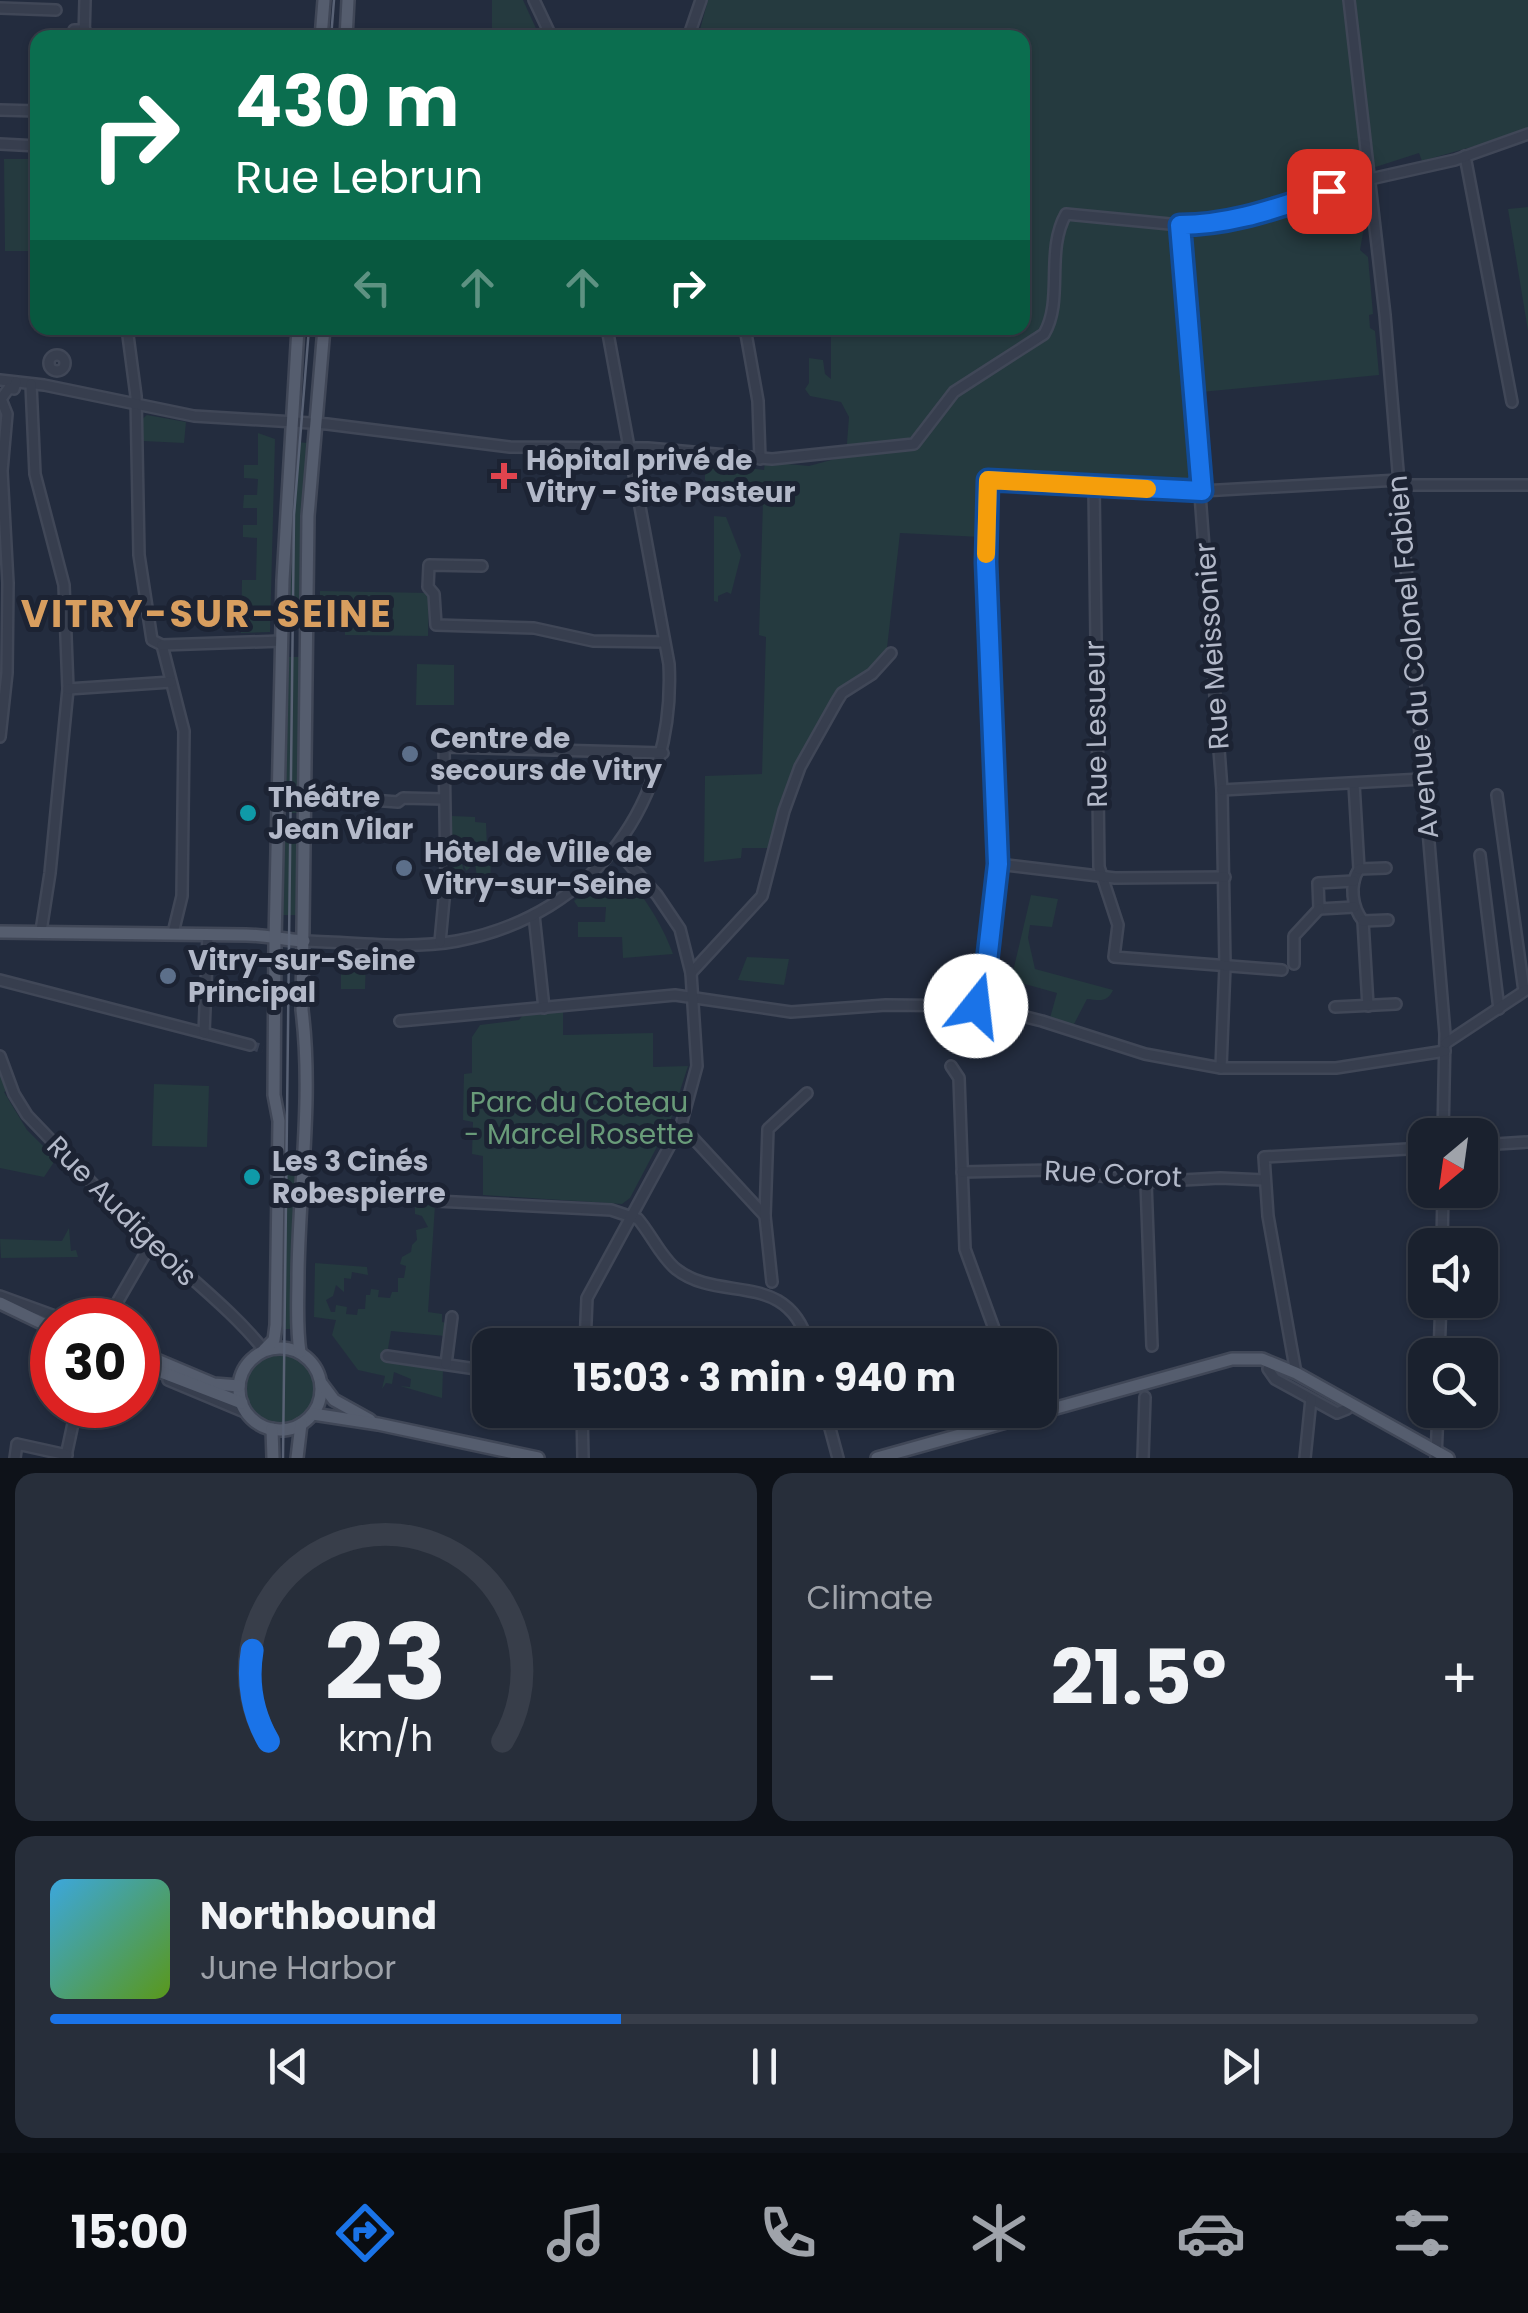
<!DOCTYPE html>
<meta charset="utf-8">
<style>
:root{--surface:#1a212e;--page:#272e3a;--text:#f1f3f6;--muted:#9fa3aa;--line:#383e4a;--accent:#1a73e8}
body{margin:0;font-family:Poppins,sans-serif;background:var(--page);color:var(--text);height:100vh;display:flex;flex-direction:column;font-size:38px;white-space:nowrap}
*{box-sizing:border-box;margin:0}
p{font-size:32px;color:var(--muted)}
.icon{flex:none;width:55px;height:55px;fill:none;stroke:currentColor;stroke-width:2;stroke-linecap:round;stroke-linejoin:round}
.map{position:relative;height:1458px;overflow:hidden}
.sheet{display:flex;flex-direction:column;gap:15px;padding:15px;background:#0e1219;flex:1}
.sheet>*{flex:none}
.guide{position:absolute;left:30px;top:30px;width:1000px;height:305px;border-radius:20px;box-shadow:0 2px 8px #0004,0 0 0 2px var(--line);background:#0b6e4f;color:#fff;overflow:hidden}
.needle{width:65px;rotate:209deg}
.controls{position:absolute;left:1408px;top:1118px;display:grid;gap:20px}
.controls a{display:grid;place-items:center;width:90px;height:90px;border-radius:20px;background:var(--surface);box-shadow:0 2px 8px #0004,0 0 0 2px var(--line);font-size:50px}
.speed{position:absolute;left:30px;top:1298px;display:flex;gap:20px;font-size:50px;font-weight:700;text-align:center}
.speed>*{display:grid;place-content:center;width:130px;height:130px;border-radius:50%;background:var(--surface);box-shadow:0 2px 8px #0004,0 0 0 2px var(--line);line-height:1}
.speed .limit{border:15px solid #d22;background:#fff;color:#111}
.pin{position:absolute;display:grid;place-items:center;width:85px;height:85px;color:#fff;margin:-42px;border-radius:20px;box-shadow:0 5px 15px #0006}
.me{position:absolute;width:110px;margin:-55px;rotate:16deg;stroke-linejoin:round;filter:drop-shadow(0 0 8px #0008)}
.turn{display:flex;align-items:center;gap:35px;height:210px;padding:0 40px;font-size:45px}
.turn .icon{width:130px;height:130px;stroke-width:2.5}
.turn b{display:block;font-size:70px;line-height:85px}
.lanes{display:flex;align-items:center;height:95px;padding:0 40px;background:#0003;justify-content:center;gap:50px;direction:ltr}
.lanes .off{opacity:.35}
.big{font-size:75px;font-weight:700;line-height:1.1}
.sheet .tile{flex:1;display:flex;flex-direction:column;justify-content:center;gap:15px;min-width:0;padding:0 35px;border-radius:20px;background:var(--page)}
.sheet .dial{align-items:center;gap:0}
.dial svg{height:260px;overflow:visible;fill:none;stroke:var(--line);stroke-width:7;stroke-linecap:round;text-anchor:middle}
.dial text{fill:var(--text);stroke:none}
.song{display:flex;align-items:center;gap:30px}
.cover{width:120px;height:120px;border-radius:15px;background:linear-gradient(135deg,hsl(200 70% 55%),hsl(90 70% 35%))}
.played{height:10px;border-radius:5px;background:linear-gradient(90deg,var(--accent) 40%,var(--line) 40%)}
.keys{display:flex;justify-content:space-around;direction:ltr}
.heat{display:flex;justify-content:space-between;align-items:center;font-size:55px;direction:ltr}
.sheet .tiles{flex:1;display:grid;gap:15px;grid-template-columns:1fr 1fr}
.tile:last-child{grid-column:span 2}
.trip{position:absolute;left:472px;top:1328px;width:585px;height:100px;border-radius:20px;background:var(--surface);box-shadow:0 2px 8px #0004,0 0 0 2px var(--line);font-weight:700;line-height:100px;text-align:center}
.menu{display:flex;height:160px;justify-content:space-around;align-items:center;background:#0a0d12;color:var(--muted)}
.menu .icon{width:70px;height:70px}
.menu .on{color:var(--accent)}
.menu b{font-size:45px;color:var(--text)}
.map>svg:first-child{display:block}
.green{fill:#253a3f}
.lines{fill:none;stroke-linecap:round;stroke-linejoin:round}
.minor-tunnel{stroke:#394153;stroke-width:9;stroke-dasharray:9 4.5;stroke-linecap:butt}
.minor-casing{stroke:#404757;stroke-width:14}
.major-casing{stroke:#404757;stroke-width:16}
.minor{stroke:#373e4e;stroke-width:9}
.major{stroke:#555d6e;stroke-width:11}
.tram{stroke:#596275;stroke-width:2.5}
.route-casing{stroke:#114b97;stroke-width:25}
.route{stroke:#1a73e8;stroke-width:18}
.slow{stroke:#f59e0b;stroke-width:18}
.health-dot{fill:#e0444e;stroke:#1c2333;stroke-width:4}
.service-dot{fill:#5c6f8a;stroke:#1c2333;stroke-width:4}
.culture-dot{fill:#0f9aa8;stroke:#1c2333;stroke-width:4}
.labels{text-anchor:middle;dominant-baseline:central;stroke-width:10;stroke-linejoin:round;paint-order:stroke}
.poi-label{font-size:28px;font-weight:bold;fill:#b3b9c9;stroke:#1c2333;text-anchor:start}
.street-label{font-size:28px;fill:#b3b9c9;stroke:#1c2333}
.park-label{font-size:28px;fill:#699b79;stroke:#1c2333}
.district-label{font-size:38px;font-weight:bold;letter-spacing:2.5px;fill:#d89e5f;stroke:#1c2333}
</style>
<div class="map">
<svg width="1528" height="1458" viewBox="0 0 1528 1458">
<rect width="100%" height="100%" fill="#232c3e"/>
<!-- green -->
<g class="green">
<polygon points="492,0 523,0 539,35 492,34"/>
<polygon points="708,0 1528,0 1528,131 1422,161 1419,153 1251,207 1223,213 1181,215 1175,232 1196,485 986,471 984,532 981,537 900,533 887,648 870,670 840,688 813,731 797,763 770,848 742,848 741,858 704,862 705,776 762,774 766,637 759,635 763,501 753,501 743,486 713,490 705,480 705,469 687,460 764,470 765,462 809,466 846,456 849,417 841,402 810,396 805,389 809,383 809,358 823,360 825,374 831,379 831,328 1022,328 1022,38 698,37"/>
<polygon points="4,159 37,159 37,251 5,251"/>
<polygon points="1355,197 1361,201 1364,227 1360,250 1368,257 1373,314 1369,315 1370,328 1375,331 1379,375 1201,392 1188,241 1194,233 1231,231"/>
<polygon points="1528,207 1528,331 1508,209"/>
<polygon points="147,415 186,422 184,443 143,441 141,420"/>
<polygon points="258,433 275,439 270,632 241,633 242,580 256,580 257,538 243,537 243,525 257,525 257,508 243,508 244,495 257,495 258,479 244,478 244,465 258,465"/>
<polygon points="294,442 309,443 303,622 287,621"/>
<polygon points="714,516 726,517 741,555 731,594 727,592 718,596 718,602 714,601"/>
<polygon points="320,591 429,593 428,636 345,635 345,616 320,615"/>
<polygon points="286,657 302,657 300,813 289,813 289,795 283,794"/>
<polygon points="417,664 454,665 454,705 416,705"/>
<polygon points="452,816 475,817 475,822 486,823 487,848 471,839 461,848 455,847 451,840"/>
<polygon points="283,819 300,819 299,915 281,915"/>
<polygon points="475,844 477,850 470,851 471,853 491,858 490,886 450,885 453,855 461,859 465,876 472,879 477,877 475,863 466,871 460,854 469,851 469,845"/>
<path d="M609 869C636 876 664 928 673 954L623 958 622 937H578V922H605L606 907H578L574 901Z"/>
<path d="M1031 895 1058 899 1052 927 1030 925 1028 938 1035 969 1113 990C1107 1003 1100 1000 1087 999L1073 1026 1050 1018 1057 993 1011 980Z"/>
<polygon points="747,957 789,959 784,985 738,980"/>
<polygon points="341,959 366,960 365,989 341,989"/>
<polygon points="563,1010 563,1035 653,1033 653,1067 688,1066 670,1122 630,1198 622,1204 483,1195 483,1156 472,1154 473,1122 463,1120 464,1074 472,1073 472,1037 480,1025 519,1020 525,1012"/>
<polygon points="0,1068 8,1090 4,1092 27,1130 56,1159 44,1177 0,1168"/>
<polygon points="154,1084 209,1086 207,1147 152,1146"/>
<polygon points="282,1166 300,1167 295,1194 294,1329 279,1329"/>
<polygon points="435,1205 428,1312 442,1314 442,1322 447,1323 445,1336 391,1331 386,1360 443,1369 442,1398 400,1386 410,1387 411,1379 394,1372 392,1384 386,1383 382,1389 385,1376 358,1370 332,1335 336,1320 314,1317 315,1263 367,1267 368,1275 352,1272 351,1279 344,1278 344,1292 336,1285 333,1296 326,1300 331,1312 335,1312 336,1305 347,1307 346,1314 357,1315 358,1309 365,1309 366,1295 370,1295 371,1289 379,1290 378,1297 390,1298 392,1292 398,1292 398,1278 404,1278 406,1266 400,1264 402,1257 411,1252 412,1245 417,1240 416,1230 428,1227 422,1216 415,1214 415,1206"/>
<polygon points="69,1228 71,1251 76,1250 78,1257 1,1258 0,1239 62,1241"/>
<circle cx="280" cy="1389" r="34"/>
</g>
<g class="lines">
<!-- minor-tunnel -->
<polyline class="minor-tunnel" points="250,1045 263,1049"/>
<defs>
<g id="minor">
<polyline points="534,0 552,38"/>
<polyline points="1349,0 1385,315 1445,1034 1443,1135"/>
<polyline points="0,8 56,10"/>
<polyline points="74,38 74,30 85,30"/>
<polyline points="84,38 85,0"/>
<polyline points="688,38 701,0"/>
<polyline points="0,110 38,111"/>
<polyline points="0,144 38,146"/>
<polyline points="1465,156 1512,402"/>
<polyline points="1180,225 1222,790 1225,966 1221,1068"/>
<polyline points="127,328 136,396 139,555 152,640 162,645 184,731 182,896 173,933"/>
<polyline points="745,328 758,401 760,459"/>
<circle cx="57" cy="363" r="8"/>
<path d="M0 380 44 385 194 416 327 424 510 447 648 448 772 459 914 444 954 392 1044 334C1064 300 1045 251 1066 214L1180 225 1216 223 1252 217 1357 182 1455 160 1528 134"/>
<polyline points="31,384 35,474 64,585 68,689 50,873 41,931"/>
<polyline points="1399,485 1528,485"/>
<polyline points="1094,487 1099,867 1118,925 1114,957 1282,970"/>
<polyline points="482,566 429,565 428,587 434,594 436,625 534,628 593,641 664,642"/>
<polyline points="162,645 282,641"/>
<polyline points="68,689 171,682"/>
<polyline points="0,737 7,673 8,583 2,471 7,414 1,399 9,388 14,389 16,382"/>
<path d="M1354 784 1359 869C1349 885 1352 907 1363 921L1368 1006"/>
<polyline points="1222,790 1422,779"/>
<polyline points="305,795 398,802 403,798 444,799"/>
<polyline points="1497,795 1524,991"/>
<polyline points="1480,855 1499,1009"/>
<polyline points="998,864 1115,878 1225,877"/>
<polyline points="1359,869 1386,868"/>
<polyline points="1354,881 1318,883 1319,909 1354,907"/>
<polyline points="534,915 544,1008"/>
<polyline points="1363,921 1388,920"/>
<path d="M304 941C353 942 408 950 457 941 595 915 676 801 669 664L607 328"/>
<polyline points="440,942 446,878 444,747 663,753"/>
<polyline points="1294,964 1294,936 1319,909"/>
<polyline points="691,973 762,896 784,811 800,767 837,701 842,693 872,674 891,653"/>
<polyline points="0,980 250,1045"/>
<polyline points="982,1006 998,864 986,562 988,480 1202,491 1399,480"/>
<polyline points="1335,1007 1396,1004"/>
<polyline points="400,1021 675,995 791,1012 886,1005 982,1006 1042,1021 1145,1054 1221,1068 1336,1068 1445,1051"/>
<polyline points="204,1033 208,934"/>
<polyline points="1446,1043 1526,990"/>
<path d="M0 1056 14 1094 27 1115 116 1208C131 1215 148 1226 152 1242 189 1278 232 1310 264 1350"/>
<polyline points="951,1066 959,1078 965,1249 1000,1345"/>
<polyline points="681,1125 765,1216"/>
<polyline points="1480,1145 1528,1142"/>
<polyline points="962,1172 1056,1170 1146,1182 1220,1178 1264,1180"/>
<polyline points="1146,1182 1152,1346"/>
<path d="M436 1201 611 1210 638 1219C651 1234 661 1257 676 1269 720 1304 787 1268 809 1345"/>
<polyline points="1442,1245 1443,1190"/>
<polyline points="772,1282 765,1216 768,1129 807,1093"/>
<polyline points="0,1296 66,1320"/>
<polyline points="107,1320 152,1242"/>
<polyline points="585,1345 587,1298 681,1125 697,1066 691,973 680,929 657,895 615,848"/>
<polyline points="1439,1355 1441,1300"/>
<polyline points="387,1356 490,1371"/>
<polyline points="446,1364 452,1317"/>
<polyline points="1268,1369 1275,1379 1337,1413 1347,1409"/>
<polyline points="1296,1373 1268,1216 1264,1157 1425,1148"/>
<polyline points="168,1380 247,1413"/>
<polyline points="582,1410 583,1458"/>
<polyline points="825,1410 838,1458"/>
<polyline points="66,1456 77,1405"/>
<polyline points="15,1458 17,1444 67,1455"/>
<polyline points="1143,1458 1145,1397"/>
<polyline points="1305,1458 1311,1399"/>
<polyline points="1436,1458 1438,1410"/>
</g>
<g id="major">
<polyline points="321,38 324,0"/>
<polyline points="346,38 348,0"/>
<path d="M0 932 246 935C267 935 283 940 304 941"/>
<polyline points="0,1303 52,1328"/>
<circle cx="280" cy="1389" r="41"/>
<polyline points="264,1350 274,1340 276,1325 279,1121 274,1095 275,941 283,580 298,328"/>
<polyline points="138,1352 214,1384 239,1386"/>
<path d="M300 1352C296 1326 298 1300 298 1274 299 1186 313 1097 302 1010L308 516 324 328"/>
<polyline points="138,1363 242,1403"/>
<polyline points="322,1384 334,1400 370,1420"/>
<polyline points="313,1414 378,1424 538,1458"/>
<polyline points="272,1429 273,1458"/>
<polyline points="297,1458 301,1424"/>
<polyline points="877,1458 1232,1359 1262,1359 1296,1373 1448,1458"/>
</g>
</defs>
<!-- minor casing -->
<use href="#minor" class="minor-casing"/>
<!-- major casing -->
<use href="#major" class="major-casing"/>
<!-- minor -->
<use href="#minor" class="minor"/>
<!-- major -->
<use href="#major" class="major"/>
<!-- tram -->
<g class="tram">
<polyline points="331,38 334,0"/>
<polyline points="283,1458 294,515 309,328"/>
</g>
</g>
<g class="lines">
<defs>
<path id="route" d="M976 1006H982L998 864 986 562 988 480 1202 491 1180 225C1233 225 1279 207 1329 191"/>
</defs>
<!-- route casing -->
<use href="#route" class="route-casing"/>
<!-- route -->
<use href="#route" class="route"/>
<!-- slow -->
<polyline class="slow" points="986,554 988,480 1147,489"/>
</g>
<!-- markers -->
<path class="health-dot" d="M499 461h10v10h10v10h-10v10h-10v-10h-10v-10h10z"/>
<g class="service-dot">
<circle cx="410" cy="754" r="10"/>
<circle cx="404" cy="868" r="10"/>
<circle cx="168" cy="976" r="10"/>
</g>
<g class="culture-dot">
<circle cx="248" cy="813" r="10"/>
<circle cx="252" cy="1177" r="10"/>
</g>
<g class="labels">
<!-- poi labels -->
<g class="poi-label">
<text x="526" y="460">Hôpital privé de<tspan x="526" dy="32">Vitry - Site Pasteur</tspan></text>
<text x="430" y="738">Centre de<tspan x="430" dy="32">secours de Vitry</tspan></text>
<text x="268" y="797">Théâtre<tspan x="268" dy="32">Jean Vilar</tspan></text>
<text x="424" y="852">Hôtel de Ville de<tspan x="424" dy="32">Vitry-sur-Seine</tspan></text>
<text x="188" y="960">Vitry-sur-Seine<tspan x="188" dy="32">Principal</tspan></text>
<text x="272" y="1161">Les 3 Cinés<tspan x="272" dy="32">Robespierre</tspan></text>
</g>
<!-- street labels -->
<g class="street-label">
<text transform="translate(1212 646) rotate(-94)">Rue Meissonier</text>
<text transform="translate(1413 657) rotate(-95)">Avenue du Colonel Fabien</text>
<text transform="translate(1096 724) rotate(-91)">Rue Lesueur</text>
<text transform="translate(1113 1174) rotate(3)">Rue Corot</text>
<text transform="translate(122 1211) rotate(45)">Rue Audigeois</text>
</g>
<!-- park labels -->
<g class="park-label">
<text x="579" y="1102">Parc du Coteau<tspan x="579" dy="32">- Marcel Rosette</tspan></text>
</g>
<!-- district labels -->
<g class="district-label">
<text x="207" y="613">VITRY-SUR-SEINE</text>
</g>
</g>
</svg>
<div class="controls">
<a><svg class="needle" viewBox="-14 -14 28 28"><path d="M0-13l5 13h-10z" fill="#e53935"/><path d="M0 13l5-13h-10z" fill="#9fa3aa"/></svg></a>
<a><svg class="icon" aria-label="sound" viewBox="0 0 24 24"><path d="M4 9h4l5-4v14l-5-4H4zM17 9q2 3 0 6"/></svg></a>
<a><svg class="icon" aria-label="search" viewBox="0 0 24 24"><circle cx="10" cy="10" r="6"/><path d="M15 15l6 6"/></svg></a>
</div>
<div class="speed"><div class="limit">30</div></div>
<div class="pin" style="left:1329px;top:191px;background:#d93025"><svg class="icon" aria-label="arrive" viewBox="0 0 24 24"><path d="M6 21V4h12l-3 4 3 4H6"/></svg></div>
<svg class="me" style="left:976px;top:1006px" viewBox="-20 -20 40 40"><circle r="19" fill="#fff"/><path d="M0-13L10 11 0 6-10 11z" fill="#1a73e8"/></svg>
<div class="trip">15:03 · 3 min · 940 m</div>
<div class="guide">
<div class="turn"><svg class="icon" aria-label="right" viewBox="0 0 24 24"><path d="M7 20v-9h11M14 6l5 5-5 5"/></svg><div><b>430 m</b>Rue Lebrun</div></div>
<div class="lanes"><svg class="icon off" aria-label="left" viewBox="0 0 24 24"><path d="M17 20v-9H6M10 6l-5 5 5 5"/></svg><svg class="icon off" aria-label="ahead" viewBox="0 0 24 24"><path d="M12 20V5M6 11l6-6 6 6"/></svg><svg class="icon off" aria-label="ahead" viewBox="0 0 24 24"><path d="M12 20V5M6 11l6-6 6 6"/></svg><svg class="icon" aria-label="right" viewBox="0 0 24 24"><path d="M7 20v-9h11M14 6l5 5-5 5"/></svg></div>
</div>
</div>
<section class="sheet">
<div class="tiles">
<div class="tile dial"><svg viewBox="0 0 100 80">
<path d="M14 69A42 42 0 1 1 86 69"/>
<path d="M14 69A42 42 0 0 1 9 41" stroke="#1a73e8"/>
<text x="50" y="56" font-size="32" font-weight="700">23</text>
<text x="50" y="72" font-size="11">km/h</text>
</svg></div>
<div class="tile"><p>Climate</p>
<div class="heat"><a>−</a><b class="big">21.5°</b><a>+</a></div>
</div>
<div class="tile">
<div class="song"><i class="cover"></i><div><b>Northbound</b><p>June Harbor</p></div></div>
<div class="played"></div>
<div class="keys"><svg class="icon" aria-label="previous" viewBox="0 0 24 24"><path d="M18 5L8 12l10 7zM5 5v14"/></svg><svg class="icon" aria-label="pause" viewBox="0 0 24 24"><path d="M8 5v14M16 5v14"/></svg><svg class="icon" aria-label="next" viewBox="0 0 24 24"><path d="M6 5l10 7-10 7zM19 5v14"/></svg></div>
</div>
</div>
</section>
<nav class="menu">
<b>15:00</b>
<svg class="icon on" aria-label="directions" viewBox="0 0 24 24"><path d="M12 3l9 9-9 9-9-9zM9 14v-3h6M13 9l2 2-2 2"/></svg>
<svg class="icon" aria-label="music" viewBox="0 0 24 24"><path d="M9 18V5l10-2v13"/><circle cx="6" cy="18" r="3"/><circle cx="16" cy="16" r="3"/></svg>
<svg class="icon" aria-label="phone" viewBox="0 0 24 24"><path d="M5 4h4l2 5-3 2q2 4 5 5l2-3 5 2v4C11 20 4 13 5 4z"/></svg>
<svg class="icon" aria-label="climate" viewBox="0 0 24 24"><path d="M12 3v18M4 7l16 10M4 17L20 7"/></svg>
<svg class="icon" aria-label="car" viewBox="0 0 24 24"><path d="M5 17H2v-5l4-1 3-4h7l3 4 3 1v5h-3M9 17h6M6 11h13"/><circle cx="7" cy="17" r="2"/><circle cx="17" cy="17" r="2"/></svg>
<svg class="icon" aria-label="filters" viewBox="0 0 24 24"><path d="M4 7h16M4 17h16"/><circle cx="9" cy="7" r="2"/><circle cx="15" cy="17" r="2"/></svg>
</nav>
